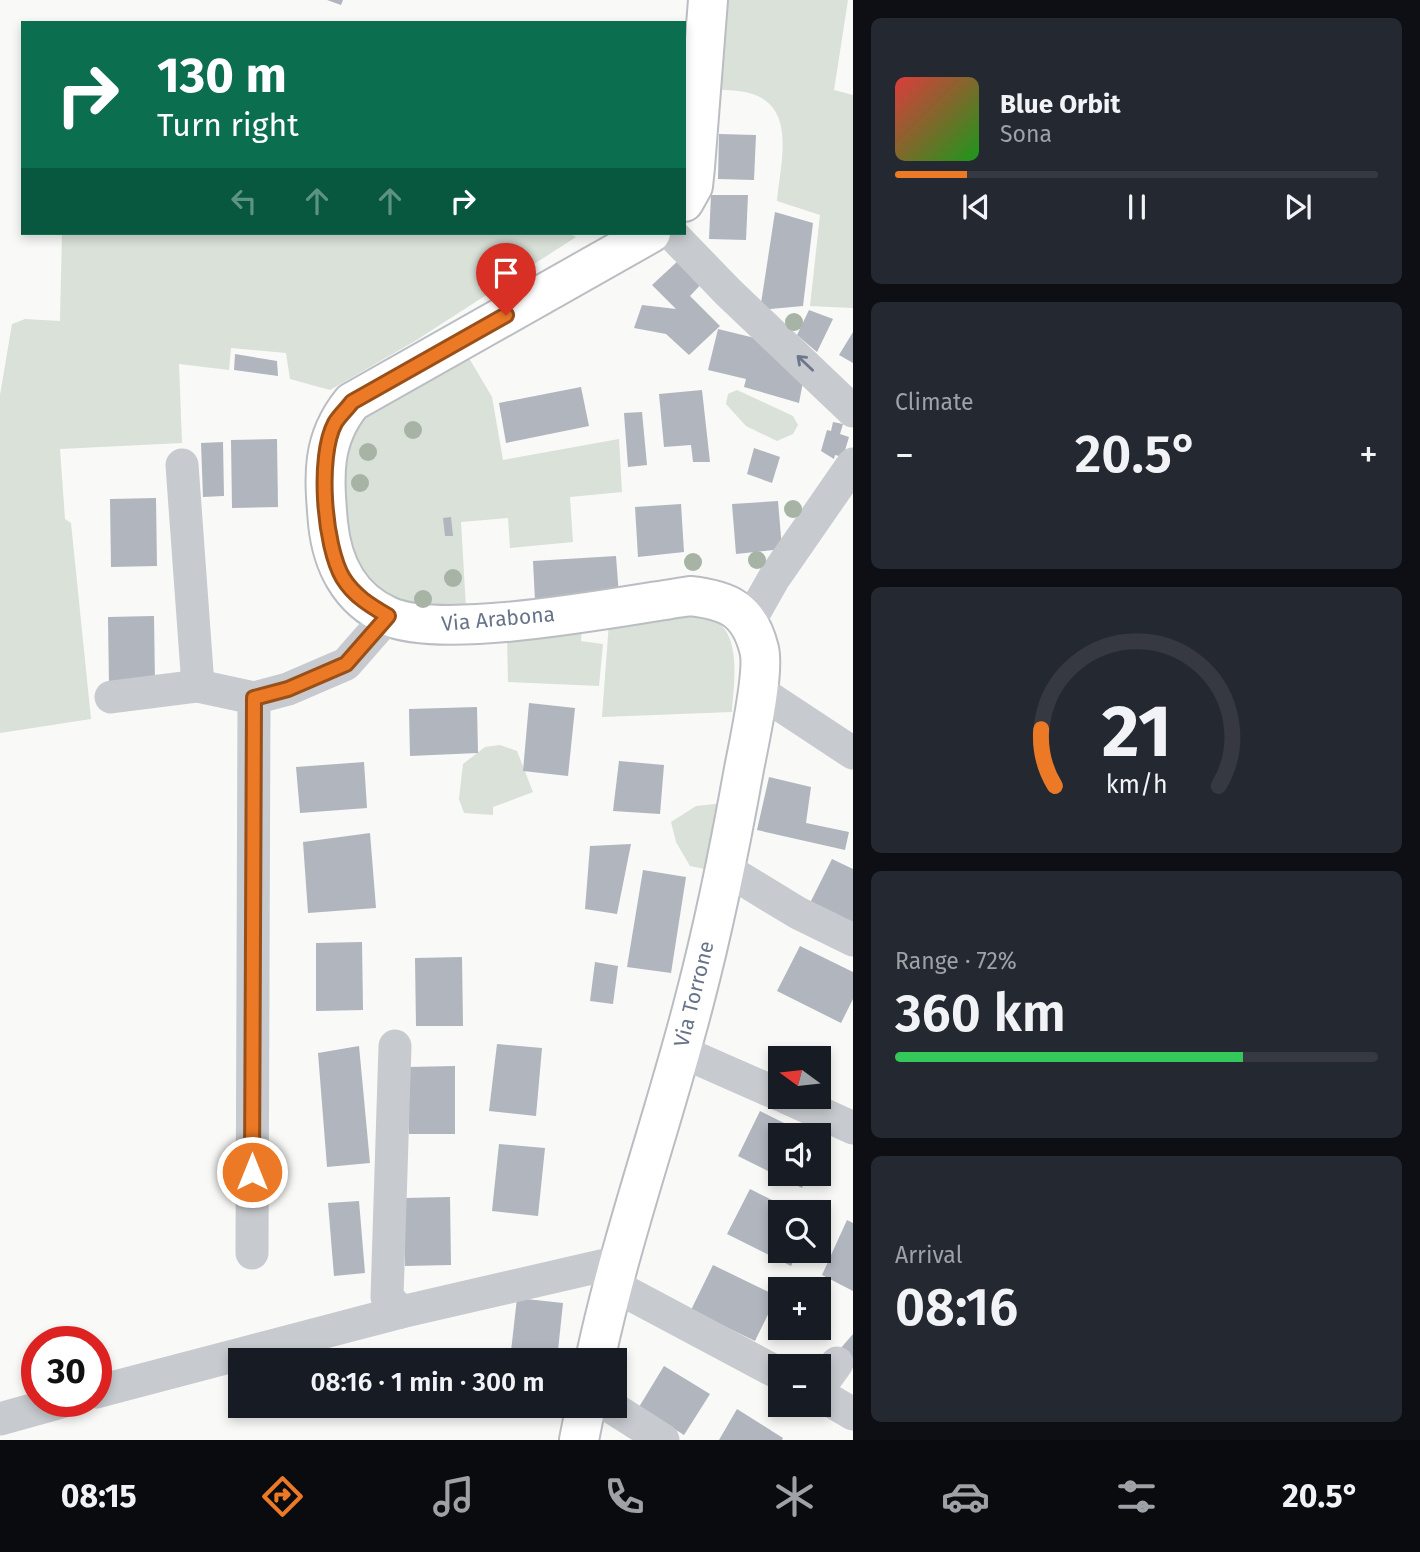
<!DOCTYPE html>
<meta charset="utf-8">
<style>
:root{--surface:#171b24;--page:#242831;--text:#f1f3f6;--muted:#9ea1a6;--line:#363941;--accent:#eb7925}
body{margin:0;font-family:"Fira Sans",sans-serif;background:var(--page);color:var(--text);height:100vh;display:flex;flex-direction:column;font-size:26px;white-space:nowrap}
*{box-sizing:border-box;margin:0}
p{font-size:23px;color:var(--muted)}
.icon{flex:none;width:38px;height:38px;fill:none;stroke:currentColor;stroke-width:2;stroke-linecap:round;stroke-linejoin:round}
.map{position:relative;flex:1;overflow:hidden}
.side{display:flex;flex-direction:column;gap:18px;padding:18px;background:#0d0f14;width:567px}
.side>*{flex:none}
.hud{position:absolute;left:21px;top:21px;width:665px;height:214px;border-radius:0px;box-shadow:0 4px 10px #0003;background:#0b6e4f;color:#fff;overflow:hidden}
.needle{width:46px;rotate:285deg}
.buttons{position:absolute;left:768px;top:1046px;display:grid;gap:14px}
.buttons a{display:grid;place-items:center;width:63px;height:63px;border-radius:0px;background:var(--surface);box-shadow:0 4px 10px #0003;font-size:35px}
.speed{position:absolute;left:21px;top:1326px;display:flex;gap:14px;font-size:35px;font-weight:700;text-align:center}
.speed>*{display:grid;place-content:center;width:91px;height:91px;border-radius:50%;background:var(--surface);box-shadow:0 4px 10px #0003;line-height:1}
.speed .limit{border:10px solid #d22;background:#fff;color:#111}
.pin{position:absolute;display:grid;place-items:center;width:60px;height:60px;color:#fff;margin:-72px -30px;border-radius:50% 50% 50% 0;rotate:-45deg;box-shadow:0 0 7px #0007}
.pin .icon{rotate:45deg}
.me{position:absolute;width:77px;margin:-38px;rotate:0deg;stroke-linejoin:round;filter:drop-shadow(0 0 5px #0008)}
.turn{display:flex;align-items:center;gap:24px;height:147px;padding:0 21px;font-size:32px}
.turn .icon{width:91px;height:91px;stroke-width:2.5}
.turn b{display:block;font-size:49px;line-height:60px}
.lanes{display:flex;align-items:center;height:66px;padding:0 21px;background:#0003;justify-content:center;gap:35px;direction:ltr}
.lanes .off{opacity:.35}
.big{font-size:52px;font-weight:600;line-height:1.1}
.side .widget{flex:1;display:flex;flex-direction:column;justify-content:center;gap:10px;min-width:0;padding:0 24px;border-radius:10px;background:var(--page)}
.side .dial{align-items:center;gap:0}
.dial svg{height:182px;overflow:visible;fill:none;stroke:var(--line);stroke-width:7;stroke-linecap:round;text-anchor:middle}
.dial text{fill:var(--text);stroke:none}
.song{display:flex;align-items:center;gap:21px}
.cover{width:84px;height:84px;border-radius:10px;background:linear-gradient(135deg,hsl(0 70% 55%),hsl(120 70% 35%))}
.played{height:7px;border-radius:4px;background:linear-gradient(90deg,var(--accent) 15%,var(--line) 15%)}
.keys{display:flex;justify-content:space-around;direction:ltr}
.heat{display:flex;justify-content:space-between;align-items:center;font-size:38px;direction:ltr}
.charge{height:10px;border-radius:5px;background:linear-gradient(90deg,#34c759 72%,var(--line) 0)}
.trip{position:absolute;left:228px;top:1348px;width:399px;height:70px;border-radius:0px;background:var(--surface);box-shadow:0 4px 10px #0003;font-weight:600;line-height:70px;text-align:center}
.dock{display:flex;height:112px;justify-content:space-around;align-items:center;background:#090b0e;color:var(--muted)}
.dock .icon{width:49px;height:49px}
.dock .selected{color:var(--accent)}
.dock b{font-size:32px;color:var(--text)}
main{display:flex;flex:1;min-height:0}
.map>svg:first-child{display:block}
.green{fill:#d9e1d8}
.building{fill:#b0b5be}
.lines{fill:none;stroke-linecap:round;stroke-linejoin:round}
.major-casing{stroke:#babdc2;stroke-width:42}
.minor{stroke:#c7cace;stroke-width:33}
.major{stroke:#fff;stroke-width:38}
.tree{fill:#a6b3a5}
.oneway{stroke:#6c778c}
.route-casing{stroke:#994f18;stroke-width:18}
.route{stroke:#eb7925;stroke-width:12}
.labels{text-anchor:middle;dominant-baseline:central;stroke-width:7;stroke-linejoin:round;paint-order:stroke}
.street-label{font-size:21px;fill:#677389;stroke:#fff}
</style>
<main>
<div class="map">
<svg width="853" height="1440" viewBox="0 0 853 1440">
<rect width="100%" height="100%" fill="#f9f9f7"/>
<!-- green -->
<g class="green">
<path d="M715 0H848L834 90 853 95V308L810 306 820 215 777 201C780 164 798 106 749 93 738 90 724 90 712 89Z"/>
<polygon points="62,233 567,233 576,237 415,341 330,390 290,379 286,353 231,348 229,370 179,364 182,443 60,449 65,519 71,523 91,719 0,733 0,395 12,324 25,319 60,321"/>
<polygon points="463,348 492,397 503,460 619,439 622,492 570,497 573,542 510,548 508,518 461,522 466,608 385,605 338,532 351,417"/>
<polygon points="737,390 793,416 798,425 793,434 777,441 746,426 726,404 728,394"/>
<path d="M667 615C679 616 693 614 705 617 744 625 734 683 732 712L602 717 609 622Z"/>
<polygon points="582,622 581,641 603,644 599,686 508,682 507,634"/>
<polygon points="500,745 517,751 533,792 493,807 493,815 464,813 459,799 463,764 485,747"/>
<polygon points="724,803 710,866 705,869 690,866 676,842 671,822 696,806"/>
</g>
<!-- building -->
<g class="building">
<polygon points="327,0 343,0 341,5"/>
<polygon points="719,134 756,135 754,180 718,179"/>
<polygon points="711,195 748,195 746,240 709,239"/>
<polygon points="775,212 813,223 803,306 760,310"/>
<polygon points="679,260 704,281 690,296 720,326 689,355 666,334 634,328 642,305 676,309 652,285"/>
<polygon points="809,310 833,319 817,352 797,335"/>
<polygon points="718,329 767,341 805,371 799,403 744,387 746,379 708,370"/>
<polygon points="853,332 853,363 839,355"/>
<polygon points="235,354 277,361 278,376 234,370"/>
<polygon points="581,387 589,426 506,443 499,403"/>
<polygon points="702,390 710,462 693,462 691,445 664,447 659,394"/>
<polygon points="642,412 647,465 628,467 624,413"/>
<polygon points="833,422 843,424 840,434 849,437 843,457 835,455 834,459 821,451 827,430 831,431"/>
<polygon points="277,439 278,507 232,508 231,440"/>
<polygon points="223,442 224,496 203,497 201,443"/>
<polygon points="754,448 780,457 772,483 747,474"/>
<polygon points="156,498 157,566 111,567 110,499"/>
<polygon points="778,501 782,549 736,554 732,504"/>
<polygon points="681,504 684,552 638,557 635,507"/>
<polygon points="451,517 453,536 445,536 443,518"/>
<polygon points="616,556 619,596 535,601 533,561"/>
<polygon points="154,616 155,684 109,685 108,617"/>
<polygon points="529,703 575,708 568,776 523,771"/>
<polygon points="477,707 478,753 410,756 409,709"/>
<polygon points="619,761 664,765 660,814 613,811"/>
<polygon points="364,762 367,808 300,813 296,767"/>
<polygon points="769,777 811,787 806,823 849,832 845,850 757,830"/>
<polygon points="370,833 376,908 308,913 303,842"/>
<polygon points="631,844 617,914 585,909 590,846"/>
<polygon points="832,859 853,869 853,922 805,913"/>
<polygon points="643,870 686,877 671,973 627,967"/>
<polygon points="362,942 363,1010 316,1011 316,943"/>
<polygon points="800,946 853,972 853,999 841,1023 777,991"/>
<polygon points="462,957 463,1026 416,1026 415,958"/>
<polygon points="595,962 618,966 613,1004 590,1001"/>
<polygon points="497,1044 542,1048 536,1116 489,1111"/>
<polygon points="359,1046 370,1163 327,1167 318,1053"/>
<polygon points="455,1066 455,1134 409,1134 408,1067"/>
<polygon points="760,1111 810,1136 780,1136 780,1174 808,1174 802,1188 738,1156"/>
<polygon points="499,1144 545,1148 538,1216 492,1211"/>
<polygon points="750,1189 798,1213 780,1213 780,1251 798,1251 791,1266 727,1234"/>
<polygon points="450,1197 451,1265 405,1266 404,1198"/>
<polygon points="359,1201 365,1273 334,1276 328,1203"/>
<polygon points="847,1220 853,1223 853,1291 822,1275"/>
<polygon points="713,1265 777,1296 755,1341 691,1310"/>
<polygon points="517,1298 563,1303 557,1360 510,1360"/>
<polygon points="853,1334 853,1361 840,1349"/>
<polygon points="664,1366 710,1394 684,1435 639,1407"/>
<polygon points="737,1409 783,1438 782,1440 719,1440"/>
</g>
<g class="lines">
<defs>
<g id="major">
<polyline points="684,202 693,186 695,167 708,0"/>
<path d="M595 1360C621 1238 663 1122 694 1002 714 926 730 847 744 769 749 743 765 671 759 649 749 609 727 600 690 596 623 606 444 641 388 616 349 599 332 563 328 523 324 476 321 440 352 402L651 233"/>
<polyline points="579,1440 586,1405"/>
</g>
</defs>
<!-- major casing -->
<use href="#major" class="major-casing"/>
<!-- minor -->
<g class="minor">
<polyline points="671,233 728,292 853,411"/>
<polyline points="182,465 198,686"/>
<polyline points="748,624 774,578 853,464"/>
<polyline points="756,689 853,753"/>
<polyline points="111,697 198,686 254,698 288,689 346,664 388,616"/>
<polyline points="724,868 798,913 853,940"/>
<polyline points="395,1046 387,1297 401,1312 618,1262"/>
<polyline points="680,1051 780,1095"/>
<polyline points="785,1097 853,1128"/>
<polyline points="252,1253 254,698"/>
<polyline points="611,1284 780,1374"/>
<polyline points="819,1388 837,1363"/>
<polyline points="96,1392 401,1312"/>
<polyline points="819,1394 853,1414"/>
<polyline points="608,1405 663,1440"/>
<polyline points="0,1419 61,1402"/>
</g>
<!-- major -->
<use href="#major" class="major"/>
</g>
<!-- trees -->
<g class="tree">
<circle cx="794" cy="322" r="9"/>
<circle cx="413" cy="430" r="9"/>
<circle cx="368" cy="452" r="9"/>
<circle cx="360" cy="483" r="9"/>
<circle cx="793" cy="509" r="9"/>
<circle cx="757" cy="560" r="9"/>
<circle cx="693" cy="562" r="9"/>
<circle cx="453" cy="578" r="9"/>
<circle cx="423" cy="599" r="9"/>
</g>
<!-- one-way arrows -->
<defs><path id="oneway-shaft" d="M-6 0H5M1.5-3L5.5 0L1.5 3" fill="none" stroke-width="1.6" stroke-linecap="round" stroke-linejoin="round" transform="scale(1.75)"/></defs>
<use class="oneway" href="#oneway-shaft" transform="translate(805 363) rotate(-137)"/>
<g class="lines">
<defs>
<path id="route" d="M252 1172 254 698 288 689 346 664 388 616C371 606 354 596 343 578 324 546 317 456 335 423 339 416 347 409 352 402L506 315"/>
</defs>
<!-- route casing -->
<use href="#route" class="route-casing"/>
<!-- route -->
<use href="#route" class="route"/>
</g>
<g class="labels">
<!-- street labels -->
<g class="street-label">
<text transform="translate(498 619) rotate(-5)">Via Arabona</text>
<text transform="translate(694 994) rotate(-76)">Via Torrone</text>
</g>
</g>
</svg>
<div class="buttons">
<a><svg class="needle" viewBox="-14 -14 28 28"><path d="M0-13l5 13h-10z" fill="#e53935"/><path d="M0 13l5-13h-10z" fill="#9ea1a6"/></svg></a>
<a><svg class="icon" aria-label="sound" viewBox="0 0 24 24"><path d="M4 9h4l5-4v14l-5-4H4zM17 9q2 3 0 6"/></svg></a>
<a><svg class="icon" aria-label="search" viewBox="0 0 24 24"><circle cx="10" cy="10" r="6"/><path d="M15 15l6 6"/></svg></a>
<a>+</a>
<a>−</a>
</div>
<div class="speed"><div class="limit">30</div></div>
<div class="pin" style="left:506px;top:315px;background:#d93025"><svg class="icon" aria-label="arrive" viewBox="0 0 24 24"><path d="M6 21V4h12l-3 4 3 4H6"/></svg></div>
<svg class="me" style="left:252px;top:1172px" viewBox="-20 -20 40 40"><circle r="17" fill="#eb7925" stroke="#fff" stroke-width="3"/><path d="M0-11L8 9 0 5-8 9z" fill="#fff"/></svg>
<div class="trip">08:16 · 1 min · 300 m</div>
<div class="hud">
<div class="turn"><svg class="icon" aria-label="right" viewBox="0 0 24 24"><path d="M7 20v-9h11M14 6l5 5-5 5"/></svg><div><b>130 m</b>Turn right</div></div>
<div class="lanes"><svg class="icon off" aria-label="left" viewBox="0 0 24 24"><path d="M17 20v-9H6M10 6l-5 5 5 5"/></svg><svg class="icon off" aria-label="ahead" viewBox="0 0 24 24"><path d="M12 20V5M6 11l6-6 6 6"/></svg><svg class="icon off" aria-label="ahead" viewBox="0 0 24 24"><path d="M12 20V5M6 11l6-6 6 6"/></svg><svg class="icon" aria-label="right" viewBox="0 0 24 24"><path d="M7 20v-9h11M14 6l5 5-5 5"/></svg></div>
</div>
</div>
<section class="side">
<div class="widget">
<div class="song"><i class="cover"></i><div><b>Blue Orbit</b><p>Sona</p></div></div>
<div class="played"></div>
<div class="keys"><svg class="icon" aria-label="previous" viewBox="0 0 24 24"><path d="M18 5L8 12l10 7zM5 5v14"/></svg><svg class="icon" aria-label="pause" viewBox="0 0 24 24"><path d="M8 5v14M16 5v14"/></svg><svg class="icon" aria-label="next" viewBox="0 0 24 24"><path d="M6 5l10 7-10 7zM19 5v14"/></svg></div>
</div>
<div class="widget"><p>Climate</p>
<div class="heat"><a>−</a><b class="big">20.5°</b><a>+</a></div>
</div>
<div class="widget dial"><svg viewBox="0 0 100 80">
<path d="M14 69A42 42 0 1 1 86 69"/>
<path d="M14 69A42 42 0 0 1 8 44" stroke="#eb7925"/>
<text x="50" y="56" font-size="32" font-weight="700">21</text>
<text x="50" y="72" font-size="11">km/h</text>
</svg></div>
<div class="widget"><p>Range · 72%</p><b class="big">360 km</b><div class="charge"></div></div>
<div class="widget"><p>Arrival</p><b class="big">08:16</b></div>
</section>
</main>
<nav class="dock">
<b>08:15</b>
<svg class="icon selected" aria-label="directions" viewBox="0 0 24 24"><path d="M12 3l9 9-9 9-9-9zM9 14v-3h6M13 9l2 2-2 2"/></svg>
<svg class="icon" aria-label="music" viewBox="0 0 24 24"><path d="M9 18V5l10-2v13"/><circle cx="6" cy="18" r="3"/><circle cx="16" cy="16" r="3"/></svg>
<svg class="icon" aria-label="phone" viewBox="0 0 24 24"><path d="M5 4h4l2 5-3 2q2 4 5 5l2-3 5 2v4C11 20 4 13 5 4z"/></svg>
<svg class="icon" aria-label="climate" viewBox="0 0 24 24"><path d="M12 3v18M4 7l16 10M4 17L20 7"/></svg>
<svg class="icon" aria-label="car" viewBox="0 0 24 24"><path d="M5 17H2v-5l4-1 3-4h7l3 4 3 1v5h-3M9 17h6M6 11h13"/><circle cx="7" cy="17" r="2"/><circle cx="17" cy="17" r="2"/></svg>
<svg class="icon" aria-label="filters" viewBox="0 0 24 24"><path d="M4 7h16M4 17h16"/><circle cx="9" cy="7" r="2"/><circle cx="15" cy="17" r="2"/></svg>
<b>20.5°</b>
</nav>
